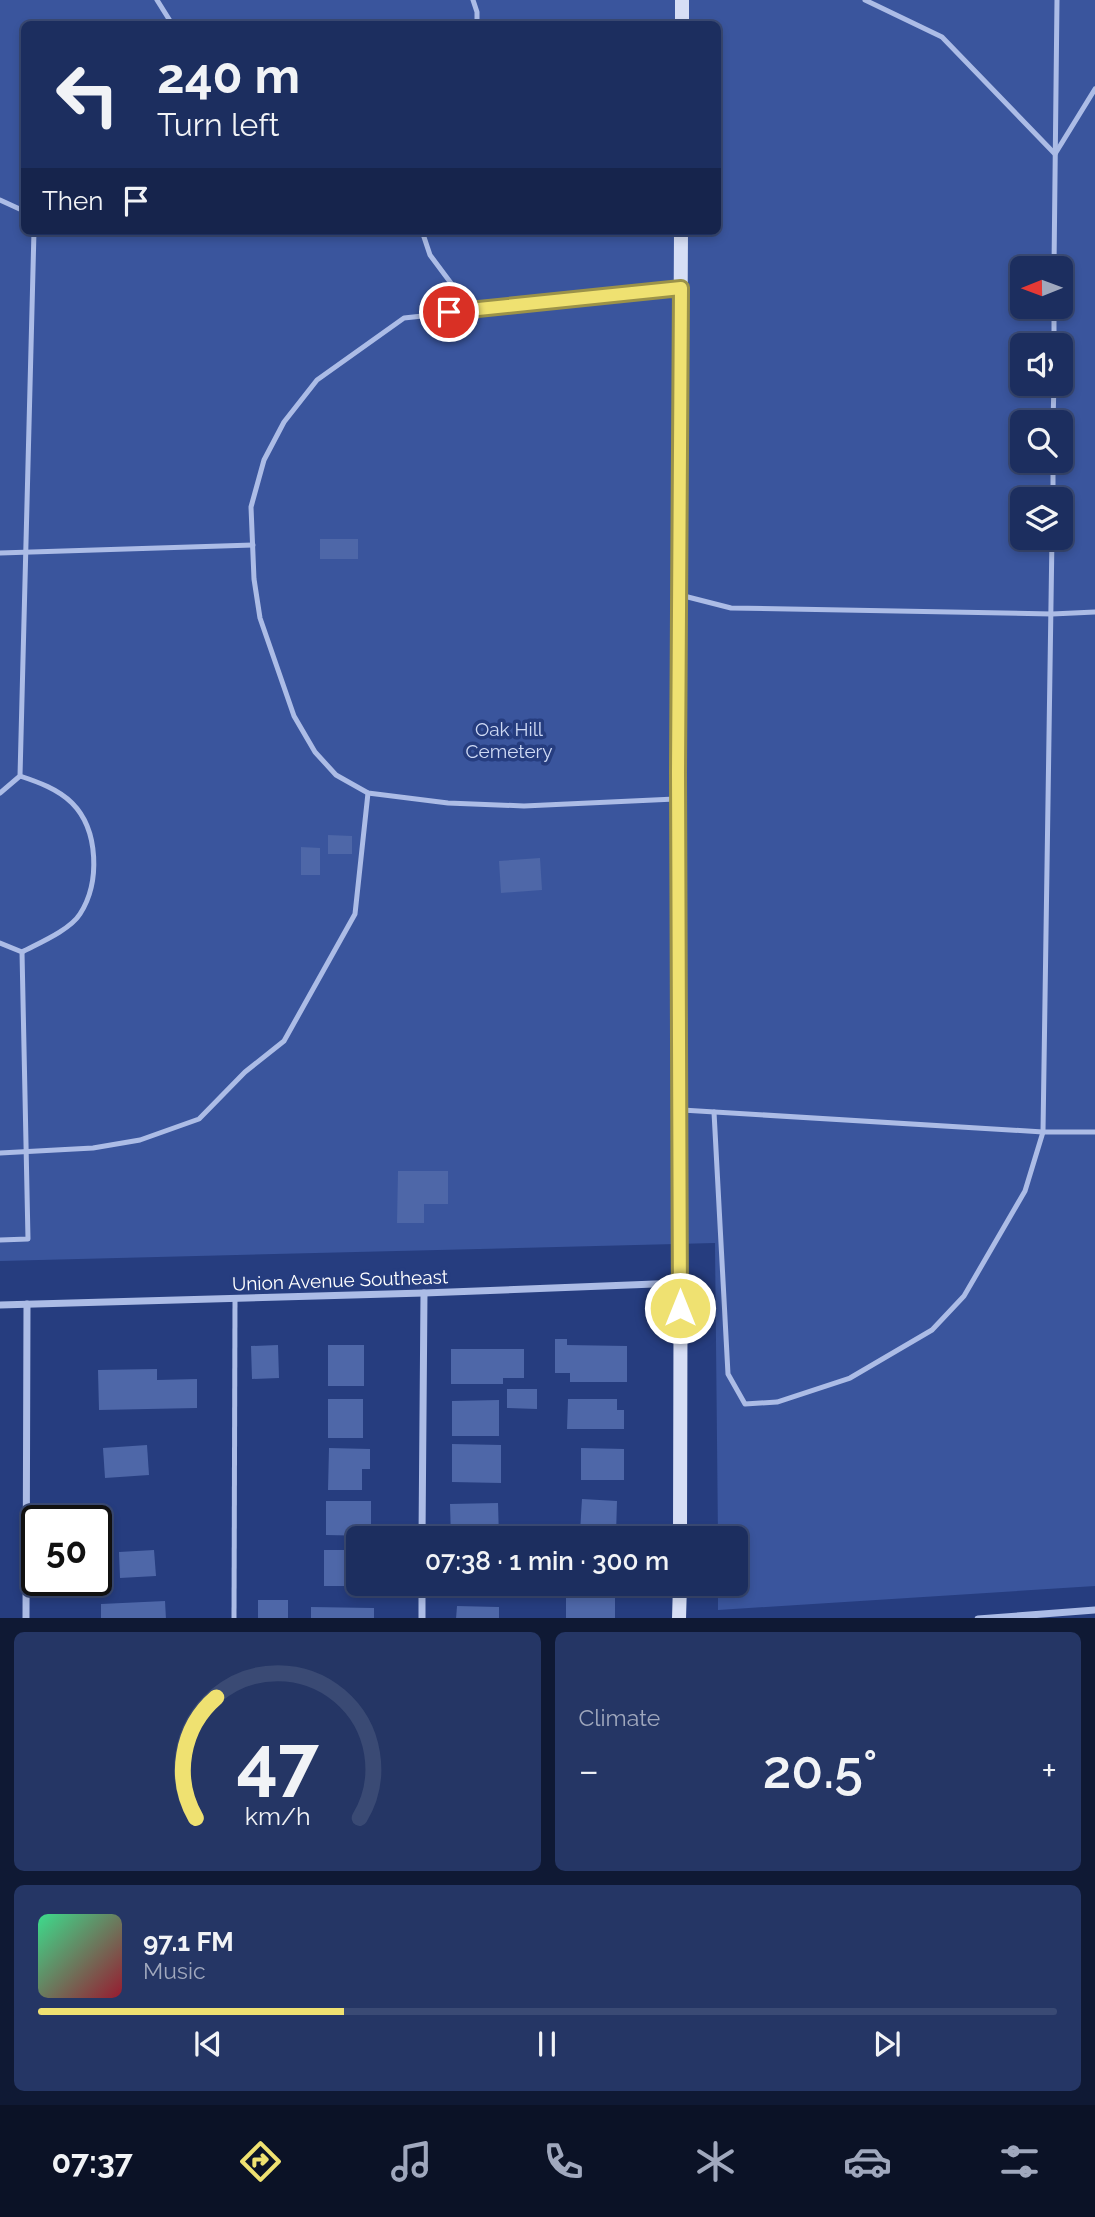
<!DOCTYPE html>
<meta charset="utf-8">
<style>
:root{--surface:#1c2e5f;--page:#253665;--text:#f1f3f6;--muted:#a0a8bd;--line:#3a4a74;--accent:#efe171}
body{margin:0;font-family:Raleway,sans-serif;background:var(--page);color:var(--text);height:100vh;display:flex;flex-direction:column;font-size:26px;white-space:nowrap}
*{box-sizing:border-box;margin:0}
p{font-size:23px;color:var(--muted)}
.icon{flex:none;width:38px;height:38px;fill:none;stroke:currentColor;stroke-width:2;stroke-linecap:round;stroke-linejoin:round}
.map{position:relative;height:1618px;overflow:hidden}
.panel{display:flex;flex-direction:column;gap:14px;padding:14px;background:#0f1934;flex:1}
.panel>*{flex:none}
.hud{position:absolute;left:21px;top:21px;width:700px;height:214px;border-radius:10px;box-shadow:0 4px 10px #0003,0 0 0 2px var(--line);background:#1c2e5f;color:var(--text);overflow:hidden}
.needle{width:46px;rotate:269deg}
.controls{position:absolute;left:1010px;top:256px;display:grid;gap:14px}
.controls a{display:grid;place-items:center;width:63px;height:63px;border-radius:10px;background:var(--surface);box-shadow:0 4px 10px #0003,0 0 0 2px var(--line);font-size:35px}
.speed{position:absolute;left:21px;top:1505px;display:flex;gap:14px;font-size:35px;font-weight:700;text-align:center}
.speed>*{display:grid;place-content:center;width:91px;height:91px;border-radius:50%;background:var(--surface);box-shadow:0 4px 10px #0003,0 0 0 2px var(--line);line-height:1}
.speed .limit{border:4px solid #111;border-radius:10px;background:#fff;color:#111}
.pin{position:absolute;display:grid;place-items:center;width:60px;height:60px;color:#fff;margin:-30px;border:4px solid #fff;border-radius:50%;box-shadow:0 2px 7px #0007}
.me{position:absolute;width:77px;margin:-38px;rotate:0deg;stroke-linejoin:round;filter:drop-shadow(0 0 5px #0008)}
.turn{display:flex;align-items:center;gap:24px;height:147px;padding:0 21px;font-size:32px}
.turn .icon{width:91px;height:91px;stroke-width:2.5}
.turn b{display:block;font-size:49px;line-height:60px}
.then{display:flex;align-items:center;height:66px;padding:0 21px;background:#0003;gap:14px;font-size:26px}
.big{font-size:52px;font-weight:600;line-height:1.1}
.panel .tile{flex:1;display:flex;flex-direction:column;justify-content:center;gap:10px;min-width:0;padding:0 24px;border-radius:10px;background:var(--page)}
.panel .dial{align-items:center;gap:0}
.dial svg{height:182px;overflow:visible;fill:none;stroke:var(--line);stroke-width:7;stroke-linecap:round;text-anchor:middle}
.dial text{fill:var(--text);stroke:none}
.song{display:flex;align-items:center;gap:21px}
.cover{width:84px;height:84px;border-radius:10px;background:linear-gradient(135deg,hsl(150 70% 55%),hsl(350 70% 35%))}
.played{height:7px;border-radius:4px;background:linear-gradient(90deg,var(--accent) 30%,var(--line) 30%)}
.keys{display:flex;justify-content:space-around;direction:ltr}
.heat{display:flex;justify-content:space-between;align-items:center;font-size:38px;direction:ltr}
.panel .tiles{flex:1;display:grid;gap:14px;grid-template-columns:1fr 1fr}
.tile:last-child{grid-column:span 2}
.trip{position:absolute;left:346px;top:1526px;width:402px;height:70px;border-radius:10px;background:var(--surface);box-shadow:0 4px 10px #0003,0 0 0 2px var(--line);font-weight:600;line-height:70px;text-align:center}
.dock{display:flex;height:112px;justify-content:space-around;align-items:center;background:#0b1226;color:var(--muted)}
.dock .icon{width:49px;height:49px}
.dock .active{color:var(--accent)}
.dock b{font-size:32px;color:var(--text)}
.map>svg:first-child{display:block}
.green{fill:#3a559d;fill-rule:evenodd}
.building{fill:#4e67a8}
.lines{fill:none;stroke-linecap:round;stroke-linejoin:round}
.lane{stroke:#acbce6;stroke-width:5}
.street{stroke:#acbce6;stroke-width:7}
.secondary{stroke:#d6def5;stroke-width:14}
.route-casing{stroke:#9b9249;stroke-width:18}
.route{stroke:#efe171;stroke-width:12}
.labels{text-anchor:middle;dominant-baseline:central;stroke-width:7;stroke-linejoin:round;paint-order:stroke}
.park-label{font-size:19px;fill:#cfdaf5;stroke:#263d7f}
.street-label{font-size:19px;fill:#fff;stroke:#263d7f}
</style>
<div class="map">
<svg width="1095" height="1619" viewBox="0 0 1095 1619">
<rect width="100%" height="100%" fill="#263d7f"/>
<!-- green -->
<path class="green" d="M0 0H1095V1586L718 1610V1584H737V1538H718L715 1243 0 1261ZM24 24H718V231H24ZM1022 268H1060V306H1022ZM1022 345H1060V383H1022ZM1022 422H1060V460H1022ZM1022 499H1060V537H1022Z"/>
<!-- building -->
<g class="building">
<rect x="320" y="539" width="38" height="20"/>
<polygon points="328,835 352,836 352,854 328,854"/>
<polygon points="301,847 320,848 320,875 301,875"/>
<polygon points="540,858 542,890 501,893 499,861"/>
<polygon points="398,1171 448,1171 448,1204 424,1204 424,1223 397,1223"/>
<polygon points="555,1339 567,1339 567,1345 627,1346 627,1382 570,1382 570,1373 555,1373"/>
<polygon points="278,1345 279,1378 252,1379 251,1346"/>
<rect x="328" y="1345" width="36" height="41"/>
<polygon points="451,1349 524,1349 524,1378 503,1378 503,1384 451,1384"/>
<polygon points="157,1369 157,1380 197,1379 197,1408 99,1410 98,1370"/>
<polygon points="507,1389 537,1389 537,1409 507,1408"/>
<rect x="328" y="1399" width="35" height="39"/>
<polygon points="568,1399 617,1399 617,1410 624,1410 624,1429 567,1429"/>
<polygon points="499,1400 499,1436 452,1436 452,1401"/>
<polygon points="452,1444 501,1445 501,1483 452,1482"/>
<polygon points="147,1445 149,1475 105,1478 103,1448"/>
<polygon points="329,1448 370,1449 370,1469 362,1469 362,1490 328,1490"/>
<polygon points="581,1448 624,1449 624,1480 581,1480"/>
<polygon points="582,1499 617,1501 616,1533 580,1532"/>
<polygon points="326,1501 371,1501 371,1536 326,1535"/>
<polygon points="498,1503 499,1538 451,1538 450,1504"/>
<polygon points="154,1550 156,1576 120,1578 119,1552"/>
<rect x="324" y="1550" width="35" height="36"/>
<rect x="566" y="1584" width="49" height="35"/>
<rect x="258" y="1600" width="30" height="19"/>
<polygon points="165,1601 166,1619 101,1619 101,1604"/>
<polygon points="457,1606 499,1607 499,1619 456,1619"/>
<polygon points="311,1607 374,1608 374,1619 311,1619"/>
</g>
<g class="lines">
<!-- lane -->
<g class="lane">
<polyline points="157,0 172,24"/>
<polyline points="473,0 477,12 477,24"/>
<polyline points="865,0 942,37 1055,154 1095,89"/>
<polyline points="0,200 24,211"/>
<polyline points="422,231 430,255 471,310"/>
<polyline points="1054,268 1057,0"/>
<polyline points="1054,345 1054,306"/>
<polyline points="1053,422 1054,383"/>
<polyline points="1053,499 1053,460"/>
<polyline points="0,553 253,545"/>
<polyline points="680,595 731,608 1052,614 1095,612"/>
<path d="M20 776C38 782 58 789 72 803 99 830 100 883 80 914 70 930 39 943 22 952"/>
<polyline points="0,793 20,776 34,231"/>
<polyline points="675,799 524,806 448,803 368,793 336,775 315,752 294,716 260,618 254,579 251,507 264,460 284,422 317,380 404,318 680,288"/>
<polyline points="0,943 22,952 28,1239 0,1240"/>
<polyline points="682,1110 1043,1132 1095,1132"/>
<polyline points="714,1112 728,1374 745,1404 777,1402 850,1378 932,1330 964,1296 1025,1191 1043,1132 1052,537"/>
<polyline points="0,1153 93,1148 140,1140 199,1119 245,1072 284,1041 355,914 368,793"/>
<polyline points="234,1619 235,1299"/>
</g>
<!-- street -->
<g class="street">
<polyline points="0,1305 424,1293 680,1283"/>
<polyline points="422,1538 424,1293"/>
<polyline points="26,1619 27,1304"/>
<polyline points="422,1619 422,1584"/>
<polyline points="978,1619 1095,1610"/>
</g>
<!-- secondary -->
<g class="secondary">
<polyline points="682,24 682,0"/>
<polyline points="680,1538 681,1110 678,799 681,231"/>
<polyline points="679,1619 680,1584"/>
</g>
</g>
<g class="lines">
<defs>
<polyline id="route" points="449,312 681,288 678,773 680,1308"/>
</defs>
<!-- route casing -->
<use href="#route" class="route-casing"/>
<!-- route -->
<use href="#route" class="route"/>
</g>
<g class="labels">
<!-- park labels -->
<g class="park-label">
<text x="509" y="729">Oak Hill<tspan x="509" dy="22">Cemetery</tspan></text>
</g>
<!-- street labels -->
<g class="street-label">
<text transform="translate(340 1280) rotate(-2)">Union Avenue Southeast</text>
</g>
</g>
</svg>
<div class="controls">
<a><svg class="needle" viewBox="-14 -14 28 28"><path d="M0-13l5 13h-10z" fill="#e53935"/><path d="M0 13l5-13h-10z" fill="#a0a8bd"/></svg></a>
<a><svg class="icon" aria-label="sound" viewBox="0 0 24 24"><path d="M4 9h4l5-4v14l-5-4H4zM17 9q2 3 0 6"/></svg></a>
<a><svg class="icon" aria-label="search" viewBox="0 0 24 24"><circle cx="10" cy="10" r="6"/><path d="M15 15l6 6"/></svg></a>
<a><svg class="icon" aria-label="layers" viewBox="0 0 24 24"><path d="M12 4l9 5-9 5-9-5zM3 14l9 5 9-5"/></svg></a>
</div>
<div class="speed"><div class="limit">50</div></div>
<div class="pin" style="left:449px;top:312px;background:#d93025"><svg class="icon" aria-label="arrive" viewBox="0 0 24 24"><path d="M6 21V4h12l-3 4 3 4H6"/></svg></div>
<svg class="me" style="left:680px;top:1308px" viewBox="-20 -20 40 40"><circle r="17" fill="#efe171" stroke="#fff" stroke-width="3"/><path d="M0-11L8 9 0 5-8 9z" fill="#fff"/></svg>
<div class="trip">07:38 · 1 min · 300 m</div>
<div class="hud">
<div class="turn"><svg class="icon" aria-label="left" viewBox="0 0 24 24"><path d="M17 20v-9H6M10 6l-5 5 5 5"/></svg><div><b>240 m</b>Turn left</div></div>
<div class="then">Then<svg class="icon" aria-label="arrive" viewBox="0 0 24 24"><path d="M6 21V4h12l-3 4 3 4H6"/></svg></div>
</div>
</div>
<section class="panel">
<div class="tiles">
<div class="tile dial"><svg viewBox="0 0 100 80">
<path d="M14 69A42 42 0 1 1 86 69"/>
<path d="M14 69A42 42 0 0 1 23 16" stroke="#efe171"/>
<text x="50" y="56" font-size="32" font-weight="700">47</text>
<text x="50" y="72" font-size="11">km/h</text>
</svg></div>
<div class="tile"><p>Climate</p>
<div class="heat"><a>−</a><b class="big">20.5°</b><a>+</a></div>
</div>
<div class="tile">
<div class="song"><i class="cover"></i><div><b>97.1 FM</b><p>Music</p></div></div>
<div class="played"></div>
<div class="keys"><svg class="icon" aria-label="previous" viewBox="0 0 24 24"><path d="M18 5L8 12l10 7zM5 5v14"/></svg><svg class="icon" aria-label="pause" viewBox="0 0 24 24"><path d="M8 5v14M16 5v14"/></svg><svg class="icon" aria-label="next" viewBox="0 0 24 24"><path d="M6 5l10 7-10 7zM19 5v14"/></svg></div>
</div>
</div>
</section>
<nav class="dock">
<b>07:37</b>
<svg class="icon active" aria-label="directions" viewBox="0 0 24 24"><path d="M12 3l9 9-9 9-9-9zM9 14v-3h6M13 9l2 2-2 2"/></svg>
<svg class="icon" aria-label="music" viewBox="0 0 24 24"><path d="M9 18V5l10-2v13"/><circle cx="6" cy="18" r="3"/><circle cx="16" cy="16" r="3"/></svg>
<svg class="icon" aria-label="phone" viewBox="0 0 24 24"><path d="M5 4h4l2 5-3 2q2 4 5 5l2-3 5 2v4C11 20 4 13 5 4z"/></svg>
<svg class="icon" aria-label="climate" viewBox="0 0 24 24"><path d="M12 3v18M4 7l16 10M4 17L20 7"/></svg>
<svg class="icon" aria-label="car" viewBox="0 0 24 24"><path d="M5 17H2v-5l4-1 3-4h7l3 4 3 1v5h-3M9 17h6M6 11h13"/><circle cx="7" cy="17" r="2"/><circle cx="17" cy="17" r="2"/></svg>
<svg class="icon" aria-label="filters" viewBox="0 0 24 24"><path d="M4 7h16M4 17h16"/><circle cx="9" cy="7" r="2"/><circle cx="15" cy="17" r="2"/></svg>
</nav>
